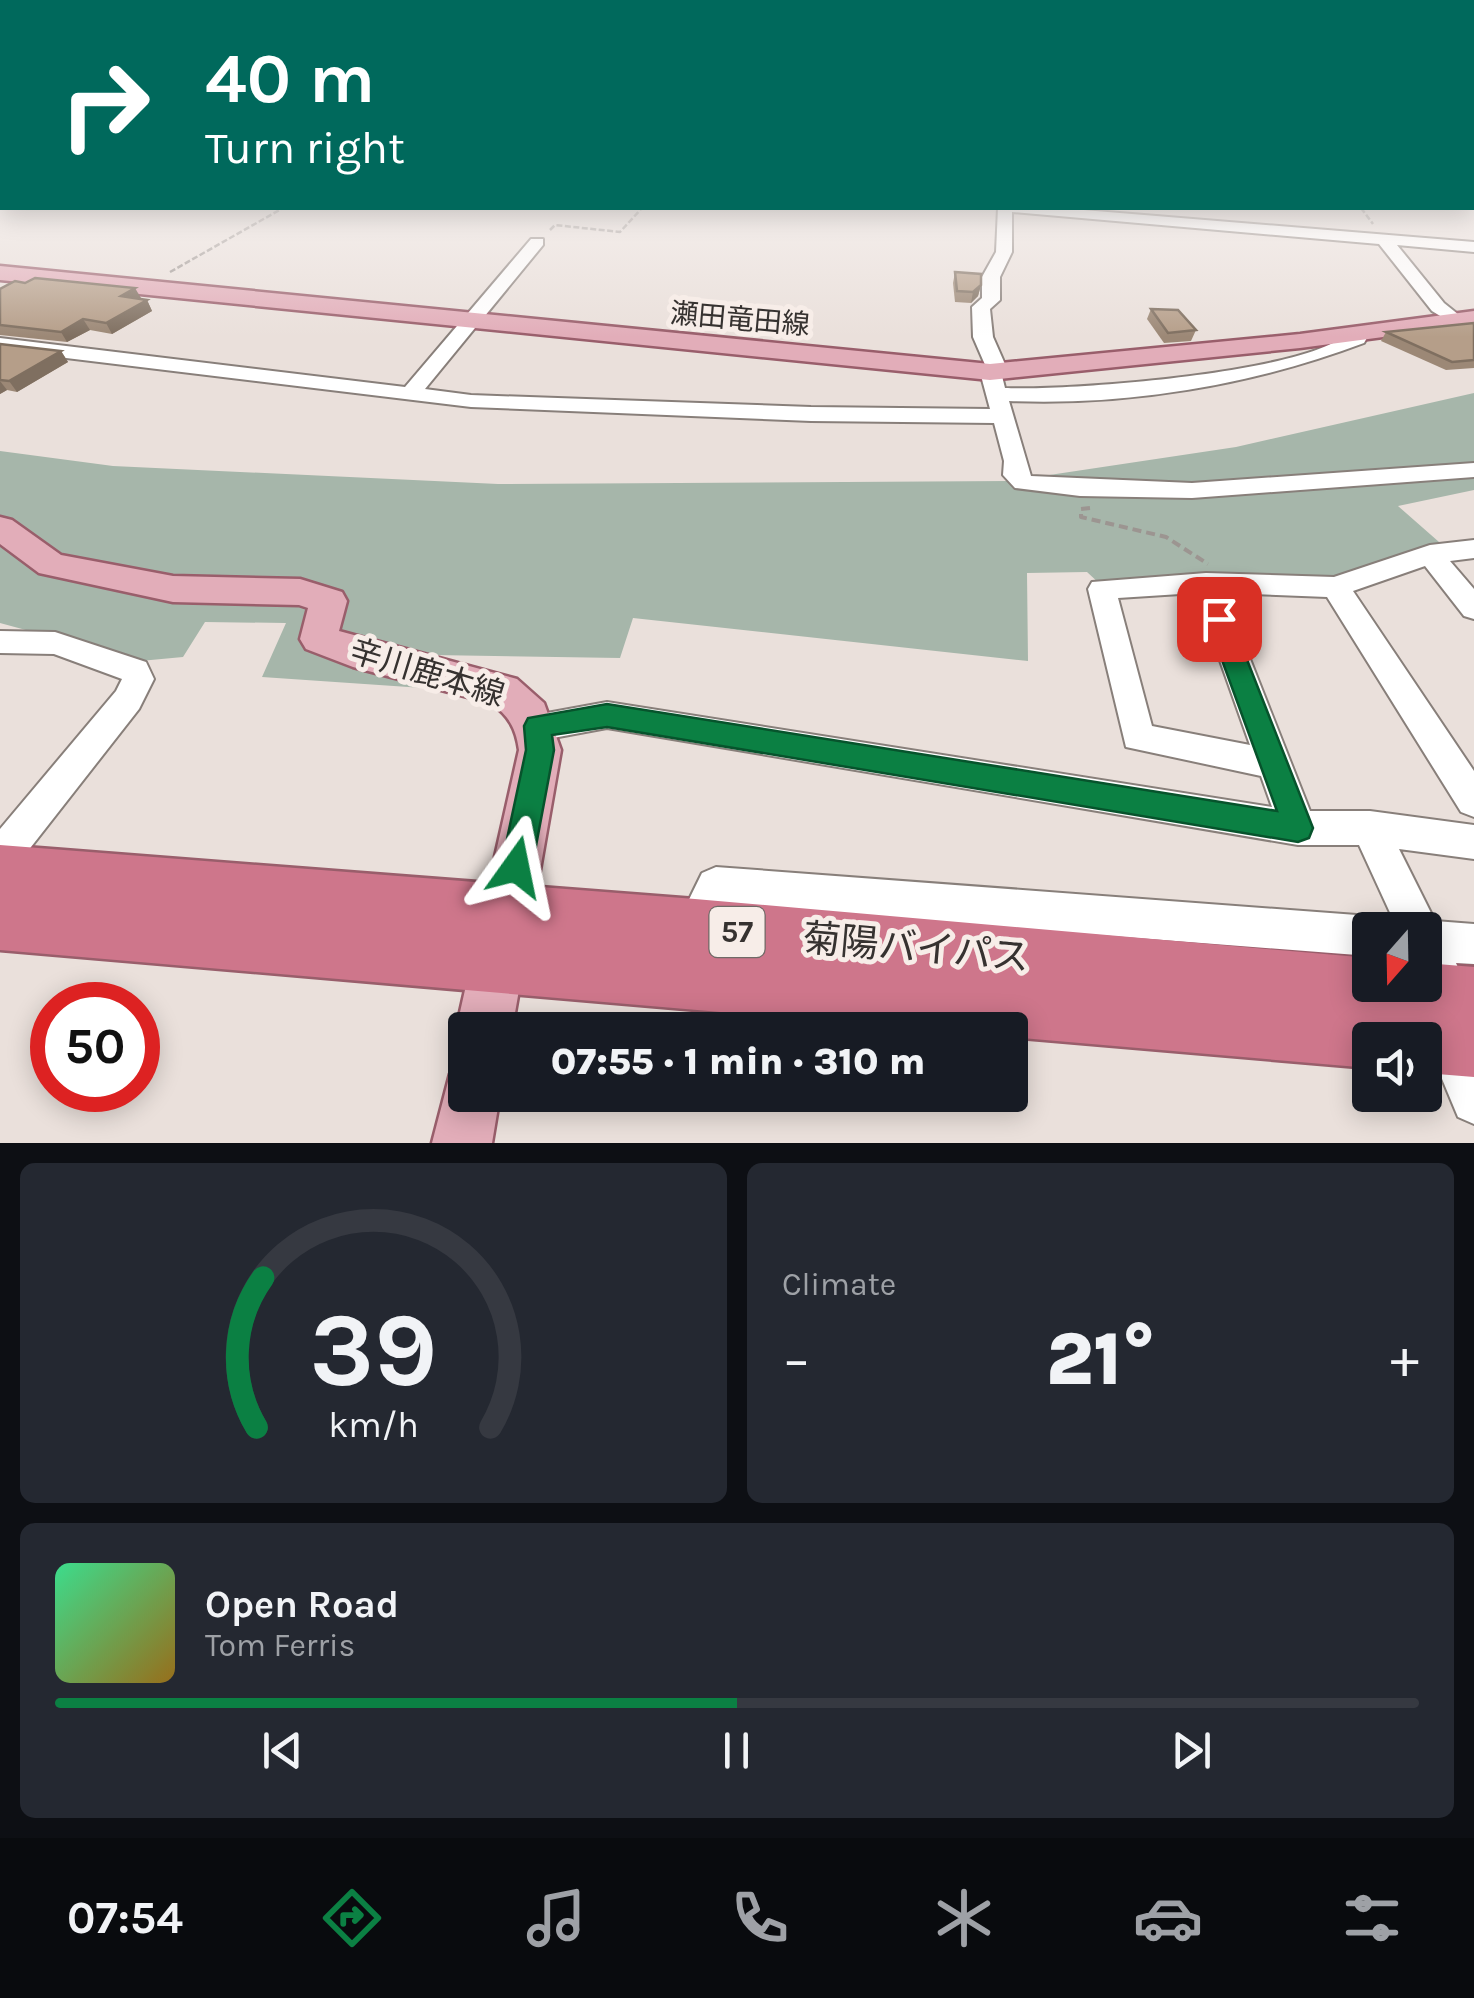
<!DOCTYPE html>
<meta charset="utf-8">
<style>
:root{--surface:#171b24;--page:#242831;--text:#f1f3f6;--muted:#9ea1a6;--line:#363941;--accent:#0b8043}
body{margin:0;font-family:Karla,"Noto Sans JP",sans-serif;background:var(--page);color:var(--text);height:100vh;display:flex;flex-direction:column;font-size:38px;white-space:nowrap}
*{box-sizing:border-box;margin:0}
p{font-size:32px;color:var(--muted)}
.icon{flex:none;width:55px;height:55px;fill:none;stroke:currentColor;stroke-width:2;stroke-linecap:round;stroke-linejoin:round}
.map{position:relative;height:1143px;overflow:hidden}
.panel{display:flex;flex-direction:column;gap:20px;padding:20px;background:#0d0f14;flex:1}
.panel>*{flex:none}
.top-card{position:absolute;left:0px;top:0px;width:1475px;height:210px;box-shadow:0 5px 25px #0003;background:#00695c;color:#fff;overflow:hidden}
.needle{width:65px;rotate:200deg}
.buttons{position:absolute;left:1352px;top:912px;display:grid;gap:20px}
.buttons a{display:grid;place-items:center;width:90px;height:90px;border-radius:10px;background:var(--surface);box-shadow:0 5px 25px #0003;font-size:50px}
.speed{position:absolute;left:30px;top:982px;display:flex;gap:20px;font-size:50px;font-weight:700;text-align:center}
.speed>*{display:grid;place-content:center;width:130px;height:130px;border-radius:50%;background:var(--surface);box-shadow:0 5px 25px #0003;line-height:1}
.speed .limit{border:15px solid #d22;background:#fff;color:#111}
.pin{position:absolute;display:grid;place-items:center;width:85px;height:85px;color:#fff;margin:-42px;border-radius:20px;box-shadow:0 5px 15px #0006}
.me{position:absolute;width:110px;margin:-55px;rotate:12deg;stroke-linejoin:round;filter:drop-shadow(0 0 8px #0008)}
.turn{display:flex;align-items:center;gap:35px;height:210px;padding:0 40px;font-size:45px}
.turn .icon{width:130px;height:130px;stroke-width:2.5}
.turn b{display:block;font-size:70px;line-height:85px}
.big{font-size:75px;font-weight:800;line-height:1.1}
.panel .tile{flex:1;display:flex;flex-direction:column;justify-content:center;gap:15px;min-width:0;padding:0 35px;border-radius:15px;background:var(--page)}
.panel .dial{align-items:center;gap:0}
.dial svg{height:260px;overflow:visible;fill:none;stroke:var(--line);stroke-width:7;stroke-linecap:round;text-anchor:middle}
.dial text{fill:var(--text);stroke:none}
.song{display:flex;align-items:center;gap:30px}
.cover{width:120px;height:120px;border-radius:15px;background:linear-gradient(135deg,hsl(150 70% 55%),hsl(40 70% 35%))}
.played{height:10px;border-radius:5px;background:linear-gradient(90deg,var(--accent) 50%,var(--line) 50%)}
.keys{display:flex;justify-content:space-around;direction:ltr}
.heat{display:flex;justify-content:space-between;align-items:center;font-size:55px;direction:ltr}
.panel .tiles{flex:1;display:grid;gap:20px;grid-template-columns:1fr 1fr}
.tile:last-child{grid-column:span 2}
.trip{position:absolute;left:448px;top:1012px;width:580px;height:100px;border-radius:10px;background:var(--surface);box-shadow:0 5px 25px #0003;font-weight:800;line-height:100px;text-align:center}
.dock{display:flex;height:160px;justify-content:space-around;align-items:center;background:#090b0e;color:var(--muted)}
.dock .icon{width:70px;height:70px}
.dock .active{color:var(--accent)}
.dock b{font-size:45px;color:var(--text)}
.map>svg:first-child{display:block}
.green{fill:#a6b6aa}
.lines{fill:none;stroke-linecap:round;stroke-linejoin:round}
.minor-casing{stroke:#887f7a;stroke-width:4}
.major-casing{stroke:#995e6b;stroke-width:5}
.highway-casing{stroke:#995e6b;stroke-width:5}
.path-far1{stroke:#9c9591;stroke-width:2.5;stroke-dasharray:6 2.5;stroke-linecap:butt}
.path{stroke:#9c9591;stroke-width:4;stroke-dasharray:9 5;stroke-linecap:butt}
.minor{fill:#fff;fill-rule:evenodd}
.major{fill:#e2adb9;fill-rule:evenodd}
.highway{fill:#ce768b;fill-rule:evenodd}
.wall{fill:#9c8876}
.shaded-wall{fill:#7f6f60}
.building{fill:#b59e89;stroke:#7f6f60;stroke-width:2.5}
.route{fill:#0b8043;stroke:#07532c;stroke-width:2.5}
.labels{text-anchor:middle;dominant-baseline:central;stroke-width:10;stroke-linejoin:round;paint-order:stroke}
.far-street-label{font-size:28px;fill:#363230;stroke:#f7ede8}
.shield{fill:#f7ede8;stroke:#706a67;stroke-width:2.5}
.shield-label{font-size:30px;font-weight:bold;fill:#363230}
.street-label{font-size:32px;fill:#363230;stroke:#f7ede8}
.near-street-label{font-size:38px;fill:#363230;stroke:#f7ede8}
</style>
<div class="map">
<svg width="1474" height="1143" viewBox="0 0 1474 1143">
<rect width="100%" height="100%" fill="#eae0db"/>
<!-- green -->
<polygon class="green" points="1474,393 1474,490 1398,506 1447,549 1330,582 1101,585 1087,572 1027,573 1028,661 633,618 620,658 433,655 423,688 262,677 286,623 205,622 183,657 140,661 0,623 0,451 113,466 498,484 1010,481 1236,447"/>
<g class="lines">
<defs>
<g id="minor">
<path d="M998 208H1059L1474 242V252L1397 245 1444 303 1464 319 1455 325 1432 311 1379 244 1012 212V252L1000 277V300L990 309 993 337 1008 371 1002 376 1005 388C1063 391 1326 373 1354 327H1368L1371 331 1364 343C1253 385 1128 406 1009 401L1031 476 1192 483 1474 463V477L1192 498 1080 496 1015 488 1003 475 1004 461 994 423 811 421 471 407 0 350V338L405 387 531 239H543V245L425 389 471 395 811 407 990 409 980 372 986 367 973 337 972 307 982 298V277L996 252Z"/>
<path d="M1474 540V558L1450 561 1474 589V619L1464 616 1425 566 1353 591 1474 771V817L1461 812 1327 597 1224 593 1310 811H1370L1474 825V859L1399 849 1435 921 1474 924V964L1456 963 1470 994 1464 1009 1449 1015 1434 1009 1423 985 1425 930H1398L1359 845H1298L607 728 537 741 525 737 521 727 525 717 607 702 1272 807 1261 776 1126 747 1088 589 1092 582 1206 573 1334 577 1430 545ZM1196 593 1250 745 1152 726 1118 598Z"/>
<polygon points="0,631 55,632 146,662 154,679 139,709 13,870 0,875 0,829 116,691 122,679 54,654 0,653"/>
<polygon points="716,867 1370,916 1384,922 1388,930 1370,930 1370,956 727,906 709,942 695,948 681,942 675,928 702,873"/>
<polygon points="1449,1021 1465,1027 1474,1049 1474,1124 1458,1117 1427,1043 1433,1027"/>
</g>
<g id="major">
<polygon points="0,266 990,364 1300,334 1474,311 1474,325 1300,348 990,380 0,280"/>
<path d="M0 517 12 520 61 555 173 576 300 579 342 592 347 601 339 631 517 679 544 703 561 750 512 1030H465V1050L456 1030 519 750C516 728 509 716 491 703L353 667 306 649 300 639 308 608 299 605 173 602 39 573 0 544Z"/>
<polygon points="465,1068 465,1095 500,1095 492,1143 432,1143 450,1074"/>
</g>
<polygon id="highway" points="0,845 695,899 1370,958 1370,985 1425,985 1425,963 1474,967 1474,1077 1425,1073 1425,1040 1370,1040 1370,1068 1010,1037 1010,1030 930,1030 0,950"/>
</defs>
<!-- minor casing -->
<use href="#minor" class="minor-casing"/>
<!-- major casing -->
<use href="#major" class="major-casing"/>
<!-- highway casing -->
<use href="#highway" class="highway-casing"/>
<!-- path-far1 -->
<g class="path-far1">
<polyline points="1361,208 1373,224"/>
<polyline points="550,230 555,225 620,232 642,208"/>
<polyline points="170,272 283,208"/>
</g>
<!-- path -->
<polyline class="path" points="1090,508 1081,509 1081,517 1166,537 1208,564"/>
<!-- minor -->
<use href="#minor" class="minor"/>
<!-- major -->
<use href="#major" class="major"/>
<!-- highway -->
<use href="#highway" class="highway"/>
</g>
<!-- wall -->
<g class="wall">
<polygon points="955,272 981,285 978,296 971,303 955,302 953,283"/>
<polygon points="25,283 141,298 139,299 147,300 152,311 112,334 90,330 67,342 0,335 0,289"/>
<polygon points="1151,309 1196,330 1191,341 1164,343 1147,319"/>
<polygon points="1474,323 1474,368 1446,370 1381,341 1386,332"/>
<polygon points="0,344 61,351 68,362 17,392 7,390 0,394"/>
</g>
<!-- shaded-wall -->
<g class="shaded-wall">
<polygon points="981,285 978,296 971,303 973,292"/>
<polygon points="135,288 141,298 127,306 121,296"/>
<polygon points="147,300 152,311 112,334 106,323"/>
<polygon points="83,319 90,330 67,342 61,332"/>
<polygon points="61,351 68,362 17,392 9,381"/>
<polygon points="0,381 7,390 0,394"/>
</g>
<!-- building -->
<g class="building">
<polygon points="955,272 981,274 981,285 973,292 957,291"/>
<polygon points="35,278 135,288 121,296 147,300 106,323 83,319 61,332 0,325 0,289 15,281 25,283"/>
<polygon points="1151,309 1178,310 1196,330 1168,333"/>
<polygon points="1474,323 1474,360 1452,362 1386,332"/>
<polygon points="0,344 61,351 9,381 0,380"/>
</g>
<!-- sky -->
<linearGradient id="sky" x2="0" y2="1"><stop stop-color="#87b2d9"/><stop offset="0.53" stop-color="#f6f1ef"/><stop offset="1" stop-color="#f6f1ef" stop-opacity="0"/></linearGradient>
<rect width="1474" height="337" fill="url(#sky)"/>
<!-- route -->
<polygon class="route" points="1219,610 1231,619 1313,828 1309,838 1298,842 607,727 552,735 554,750 532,867 527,877 516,882 505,877 501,867 526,750 524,726 528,718 607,704 1277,811 1207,619"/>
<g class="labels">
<!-- far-street labels -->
<g class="far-street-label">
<text transform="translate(740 319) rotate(5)">瀬田竜田線</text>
</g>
<!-- shield labels -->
<rect class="shield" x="709.5" y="907" width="55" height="50" rx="8"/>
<g class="shield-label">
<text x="737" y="932">57</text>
</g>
<!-- street labels -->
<g class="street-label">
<text transform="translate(427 673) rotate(17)">辛川鹿本線</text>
</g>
<!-- near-street labels -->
<g class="near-street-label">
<text transform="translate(916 948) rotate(5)">菊陽バイパス</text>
</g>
</g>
</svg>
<div class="buttons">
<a><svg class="needle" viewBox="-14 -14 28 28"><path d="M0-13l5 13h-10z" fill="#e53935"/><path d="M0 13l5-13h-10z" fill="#9ea1a6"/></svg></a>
<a><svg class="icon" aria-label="sound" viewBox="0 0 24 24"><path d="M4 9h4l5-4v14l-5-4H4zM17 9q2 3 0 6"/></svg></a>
</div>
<div class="speed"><div class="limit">50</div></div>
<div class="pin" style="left:1219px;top:619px;background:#d93025"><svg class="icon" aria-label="arrive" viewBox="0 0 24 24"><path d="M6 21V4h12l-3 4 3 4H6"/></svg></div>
<svg class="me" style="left:516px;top:867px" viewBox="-20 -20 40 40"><path d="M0-17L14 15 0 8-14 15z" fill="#0b8043" stroke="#fff" stroke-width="4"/></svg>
<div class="trip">07:55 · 1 min · 310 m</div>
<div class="top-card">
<div class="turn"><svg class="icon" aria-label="right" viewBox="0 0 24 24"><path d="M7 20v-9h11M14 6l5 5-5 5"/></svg><div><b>40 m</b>Turn right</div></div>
</div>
</div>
<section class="panel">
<div class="tiles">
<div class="tile dial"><svg viewBox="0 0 100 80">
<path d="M14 69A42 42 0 1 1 86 69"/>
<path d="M14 69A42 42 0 0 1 16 23" stroke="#0b8043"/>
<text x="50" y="56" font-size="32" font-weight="700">39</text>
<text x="50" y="72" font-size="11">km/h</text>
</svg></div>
<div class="tile"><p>Climate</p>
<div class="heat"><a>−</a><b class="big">21°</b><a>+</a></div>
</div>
<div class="tile">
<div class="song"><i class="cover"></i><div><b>Open Road</b><p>Tom Ferris</p></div></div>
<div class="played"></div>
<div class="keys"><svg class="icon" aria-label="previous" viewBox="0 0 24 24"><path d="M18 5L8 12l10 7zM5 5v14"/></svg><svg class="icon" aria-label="pause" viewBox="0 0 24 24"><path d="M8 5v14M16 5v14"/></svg><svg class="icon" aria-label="next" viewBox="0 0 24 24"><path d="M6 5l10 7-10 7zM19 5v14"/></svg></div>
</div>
</div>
</section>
<nav class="dock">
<b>07:54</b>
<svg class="icon active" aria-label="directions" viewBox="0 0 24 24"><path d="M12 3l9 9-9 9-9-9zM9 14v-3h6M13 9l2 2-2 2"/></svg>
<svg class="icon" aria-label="music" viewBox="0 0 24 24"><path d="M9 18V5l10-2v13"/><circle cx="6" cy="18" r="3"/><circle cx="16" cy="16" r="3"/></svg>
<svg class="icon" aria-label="phone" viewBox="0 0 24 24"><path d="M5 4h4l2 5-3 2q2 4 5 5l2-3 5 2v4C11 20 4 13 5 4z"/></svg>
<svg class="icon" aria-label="climate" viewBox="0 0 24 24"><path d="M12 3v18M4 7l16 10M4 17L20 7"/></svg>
<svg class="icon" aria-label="car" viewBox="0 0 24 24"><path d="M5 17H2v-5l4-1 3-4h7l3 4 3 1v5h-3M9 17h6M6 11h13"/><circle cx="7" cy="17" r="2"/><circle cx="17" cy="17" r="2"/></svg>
<svg class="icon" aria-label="filters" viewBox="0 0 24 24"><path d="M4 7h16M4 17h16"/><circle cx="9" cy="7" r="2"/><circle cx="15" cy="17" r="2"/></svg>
</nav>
